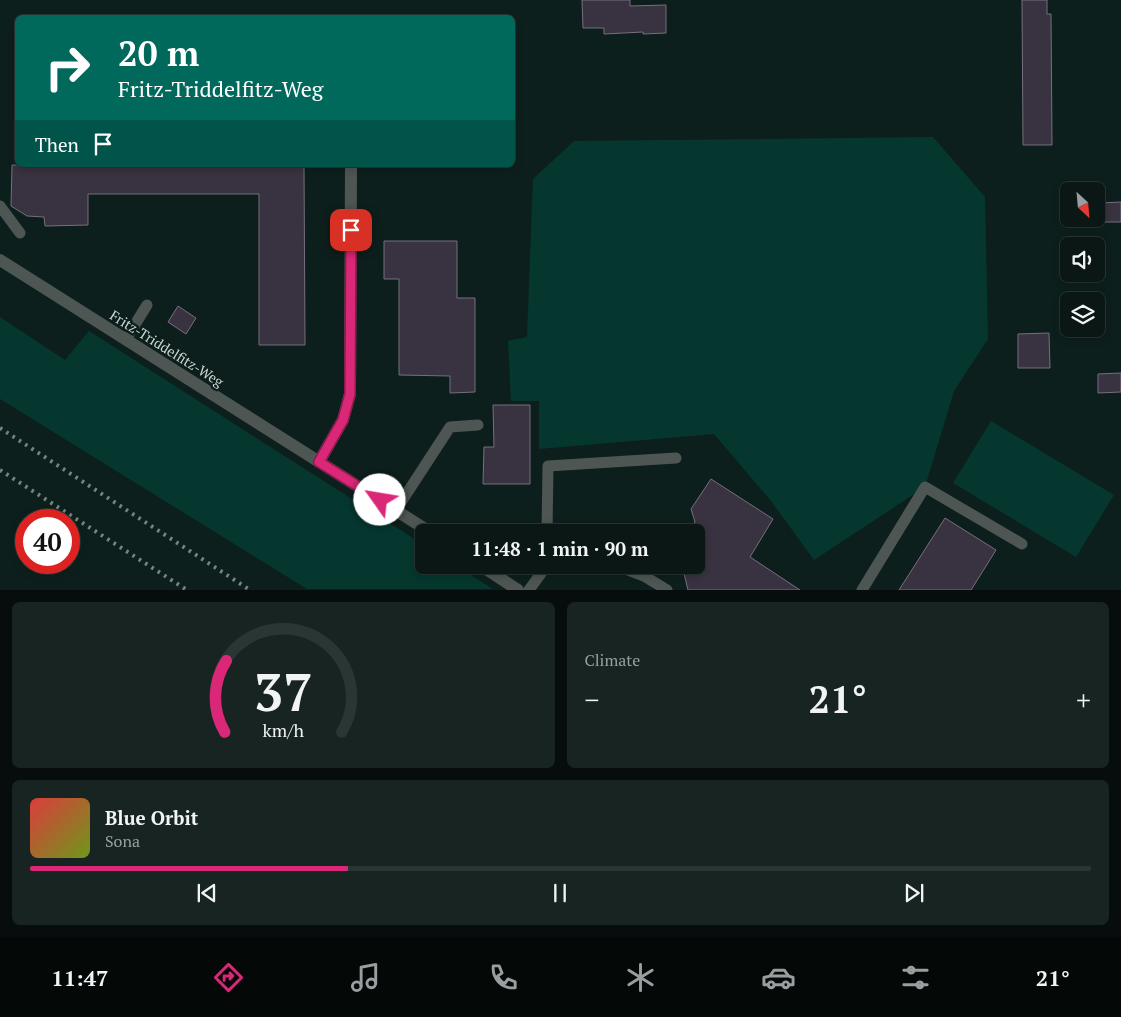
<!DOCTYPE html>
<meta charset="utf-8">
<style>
:root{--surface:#0a1715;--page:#182422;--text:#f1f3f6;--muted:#999fa0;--line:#2a3634;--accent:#db2777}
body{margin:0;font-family:"PT Serif",serif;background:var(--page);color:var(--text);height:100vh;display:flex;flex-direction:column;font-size:19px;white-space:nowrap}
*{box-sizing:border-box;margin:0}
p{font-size:16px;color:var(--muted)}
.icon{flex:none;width:28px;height:28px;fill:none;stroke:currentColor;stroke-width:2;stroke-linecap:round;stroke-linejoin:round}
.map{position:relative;height:590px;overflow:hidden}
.panel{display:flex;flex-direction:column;gap:12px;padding:12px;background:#060d0c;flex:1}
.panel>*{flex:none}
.hud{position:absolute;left:15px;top:15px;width:500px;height:152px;border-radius:8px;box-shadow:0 2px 8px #0003,0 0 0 1px var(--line);background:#00695c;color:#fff;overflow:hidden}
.needle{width:32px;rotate:154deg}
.tools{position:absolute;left:1060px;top:182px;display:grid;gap:10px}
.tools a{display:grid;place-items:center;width:45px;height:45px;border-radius:8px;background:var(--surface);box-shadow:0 2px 8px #0003,0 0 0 1px var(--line);font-size:25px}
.speed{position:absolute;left:15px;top:509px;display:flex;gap:10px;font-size:25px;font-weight:700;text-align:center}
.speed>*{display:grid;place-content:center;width:65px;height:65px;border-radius:50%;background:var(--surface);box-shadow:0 2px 8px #0003,0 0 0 1px var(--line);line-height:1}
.speed .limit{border:8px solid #d22;background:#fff;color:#111}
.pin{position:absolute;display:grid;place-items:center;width:42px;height:42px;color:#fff;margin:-21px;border-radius:10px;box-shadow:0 2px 8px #0006}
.me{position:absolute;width:55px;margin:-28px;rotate:302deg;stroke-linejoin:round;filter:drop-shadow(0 0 4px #0008)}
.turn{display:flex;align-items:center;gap:18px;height:105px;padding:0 20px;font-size:22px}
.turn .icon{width:65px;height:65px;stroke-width:2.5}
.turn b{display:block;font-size:35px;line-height:42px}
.then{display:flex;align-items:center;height:48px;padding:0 20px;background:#0003;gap:10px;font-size:19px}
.big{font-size:38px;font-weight:800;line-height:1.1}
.panel .card{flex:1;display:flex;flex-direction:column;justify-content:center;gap:8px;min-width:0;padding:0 18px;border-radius:8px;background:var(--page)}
.panel .dial{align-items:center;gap:0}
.dial svg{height:130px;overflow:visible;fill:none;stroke:var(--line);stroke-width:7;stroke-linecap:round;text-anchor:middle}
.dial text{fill:var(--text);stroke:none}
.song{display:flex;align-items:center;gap:15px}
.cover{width:60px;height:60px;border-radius:8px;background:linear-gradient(135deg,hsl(0 70% 55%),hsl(80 70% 35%))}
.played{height:5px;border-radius:2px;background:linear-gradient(90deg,var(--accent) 30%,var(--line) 30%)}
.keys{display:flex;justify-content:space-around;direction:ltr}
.heat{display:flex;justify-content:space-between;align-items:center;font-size:28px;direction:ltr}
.panel .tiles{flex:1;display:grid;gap:12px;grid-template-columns:1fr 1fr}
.card:last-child{grid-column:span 2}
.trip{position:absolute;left:415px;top:524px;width:290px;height:50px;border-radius:8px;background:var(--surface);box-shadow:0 2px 8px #0003,0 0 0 1px var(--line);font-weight:800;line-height:50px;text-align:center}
.dock{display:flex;height:80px;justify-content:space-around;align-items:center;background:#040908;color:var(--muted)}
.dock .icon{width:35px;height:35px}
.dock .on{color:var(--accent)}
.dock b{font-size:22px;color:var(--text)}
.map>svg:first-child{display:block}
.green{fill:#05372f}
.building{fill:#393240;stroke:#776f7f}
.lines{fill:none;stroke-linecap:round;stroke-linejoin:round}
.service{stroke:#4d5653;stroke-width:11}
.minor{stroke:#4d5653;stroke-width:12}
.tertiary{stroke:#4d5653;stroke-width:12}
.rail{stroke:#778582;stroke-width:4;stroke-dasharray:2.5 5;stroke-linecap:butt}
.route-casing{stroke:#8e194d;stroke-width:12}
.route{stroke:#db2777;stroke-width:9}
.labels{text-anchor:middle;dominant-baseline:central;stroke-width:5;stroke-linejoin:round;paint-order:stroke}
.street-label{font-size:14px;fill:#cdd8d5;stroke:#0d1f1c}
</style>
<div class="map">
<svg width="1121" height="590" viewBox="0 0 1121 590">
<rect width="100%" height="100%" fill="#0d1f1c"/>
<!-- green -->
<g class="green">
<polygon points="933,137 985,197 988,339 954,391 925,487 814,560 771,501 714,434 539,449 539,401 511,401 508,341 527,337 533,179 574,141"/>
<polygon points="0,317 65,360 89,331 424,545 424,565 455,565 493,589 307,589 0,399"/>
<polygon points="991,421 1114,495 1076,557 953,483"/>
</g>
<!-- building -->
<g class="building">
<polygon points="582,0 630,0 630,6 666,5 666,33 643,34 643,32 604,34 604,28 583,28"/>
<polygon points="1022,0 1047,0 1047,14 1051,14 1052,145 1023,145"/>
<polygon points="12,165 304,165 305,345 259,345 259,194 88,194 88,225 45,226 44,217 27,216 11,206"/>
<polygon points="1121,202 1121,222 1098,222 1098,203"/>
<polygon points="384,241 457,241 457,298 475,298 475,392 450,393 450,376 399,375 399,279 384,279"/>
<polygon points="178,306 196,318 186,334 168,322"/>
<polygon points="1049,333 1050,368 1018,368 1018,334"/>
<polygon points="1121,373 1121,392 1098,393 1098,374"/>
<polygon points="493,405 530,405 530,484 483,484 484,447 494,447"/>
<polygon points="711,479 773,519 750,557 800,590 688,590 682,565 696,565 696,532 688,532 695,522 691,509"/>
<polygon points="945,518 996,550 971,590 899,590"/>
</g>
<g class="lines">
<!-- service -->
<g class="service">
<polyline points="0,206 20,233"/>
<polyline points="126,339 147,305"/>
<polyline points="396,510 450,427 478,425"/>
<polyline points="547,532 548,466 676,458"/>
<polyline points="615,565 644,576 667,590"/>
<polyline points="529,590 547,565"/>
<polyline points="862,590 925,487 1022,544"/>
</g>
<!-- minor -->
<polyline class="minor" points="319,462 343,420 350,394 351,165"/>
<!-- tertiary -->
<g class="tertiary">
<polyline points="0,260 430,532"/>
<polyline points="480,565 518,590"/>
</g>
<!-- rail -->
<g class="rail">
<polyline points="0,428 250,590"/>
<polyline points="0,470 187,590"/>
</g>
</g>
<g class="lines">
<defs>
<polyline id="route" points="351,230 350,394 343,420 319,462 380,500"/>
</defs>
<!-- route casing -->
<use href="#route" class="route-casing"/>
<!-- route -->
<use href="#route" class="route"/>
</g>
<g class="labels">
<!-- street labels -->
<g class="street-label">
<text transform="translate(167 348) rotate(32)">Fritz-Triddelfitz-Weg</text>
</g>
</g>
</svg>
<div class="tools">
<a><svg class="needle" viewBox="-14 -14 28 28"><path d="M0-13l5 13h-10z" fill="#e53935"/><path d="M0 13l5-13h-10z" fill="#999fa0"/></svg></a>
<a><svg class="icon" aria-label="sound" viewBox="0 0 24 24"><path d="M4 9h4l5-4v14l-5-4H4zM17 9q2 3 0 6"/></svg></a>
<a><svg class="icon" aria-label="layers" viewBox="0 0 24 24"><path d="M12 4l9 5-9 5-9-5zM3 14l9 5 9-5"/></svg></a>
</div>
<div class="speed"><div class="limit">40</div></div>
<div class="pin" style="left:351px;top:230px;background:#d93025"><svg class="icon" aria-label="arrive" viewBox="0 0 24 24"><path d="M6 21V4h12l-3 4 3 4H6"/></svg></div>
<svg class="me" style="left:380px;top:500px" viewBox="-20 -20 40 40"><circle r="19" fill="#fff"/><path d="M0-13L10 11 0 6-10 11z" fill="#db2777"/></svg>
<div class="trip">11:48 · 1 min · 90 m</div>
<div class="hud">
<div class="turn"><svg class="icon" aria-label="right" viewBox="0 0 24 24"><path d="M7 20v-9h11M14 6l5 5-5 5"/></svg><div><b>20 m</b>Fritz-Triddelfitz-Weg</div></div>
<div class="then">Then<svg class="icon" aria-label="arrive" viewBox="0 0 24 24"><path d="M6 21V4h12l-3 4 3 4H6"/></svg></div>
</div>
</div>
<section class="panel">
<div class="tiles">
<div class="card dial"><svg viewBox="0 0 100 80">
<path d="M14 69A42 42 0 1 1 86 69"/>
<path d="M14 69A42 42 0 0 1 15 25" stroke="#db2777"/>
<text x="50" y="56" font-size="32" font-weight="700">37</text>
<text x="50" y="72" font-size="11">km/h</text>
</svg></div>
<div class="card"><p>Climate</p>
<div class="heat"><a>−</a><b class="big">21°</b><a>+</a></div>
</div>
<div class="card">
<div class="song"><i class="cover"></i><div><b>Blue Orbit</b><p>Sona</p></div></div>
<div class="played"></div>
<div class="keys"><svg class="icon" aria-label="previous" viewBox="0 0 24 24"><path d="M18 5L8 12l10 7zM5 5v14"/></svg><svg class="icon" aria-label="pause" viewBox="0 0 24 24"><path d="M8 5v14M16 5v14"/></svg><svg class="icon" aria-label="next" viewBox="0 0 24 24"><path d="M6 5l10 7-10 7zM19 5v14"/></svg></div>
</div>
</div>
</section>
<nav class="dock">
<b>11:47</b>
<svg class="icon on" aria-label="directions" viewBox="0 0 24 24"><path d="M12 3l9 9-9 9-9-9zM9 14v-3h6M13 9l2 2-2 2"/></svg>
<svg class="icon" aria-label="music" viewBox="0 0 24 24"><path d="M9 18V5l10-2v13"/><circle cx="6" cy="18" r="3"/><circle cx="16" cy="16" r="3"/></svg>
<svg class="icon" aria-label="phone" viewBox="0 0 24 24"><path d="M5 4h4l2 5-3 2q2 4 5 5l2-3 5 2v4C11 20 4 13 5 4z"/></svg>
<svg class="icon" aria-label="climate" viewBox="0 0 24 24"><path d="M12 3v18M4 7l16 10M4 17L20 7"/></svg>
<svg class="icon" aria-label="car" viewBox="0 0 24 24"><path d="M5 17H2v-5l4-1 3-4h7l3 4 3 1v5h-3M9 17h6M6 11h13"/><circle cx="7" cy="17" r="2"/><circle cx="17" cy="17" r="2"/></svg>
<svg class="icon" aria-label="filters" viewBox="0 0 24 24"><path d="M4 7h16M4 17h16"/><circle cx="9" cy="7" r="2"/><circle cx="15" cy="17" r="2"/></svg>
<b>21°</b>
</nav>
